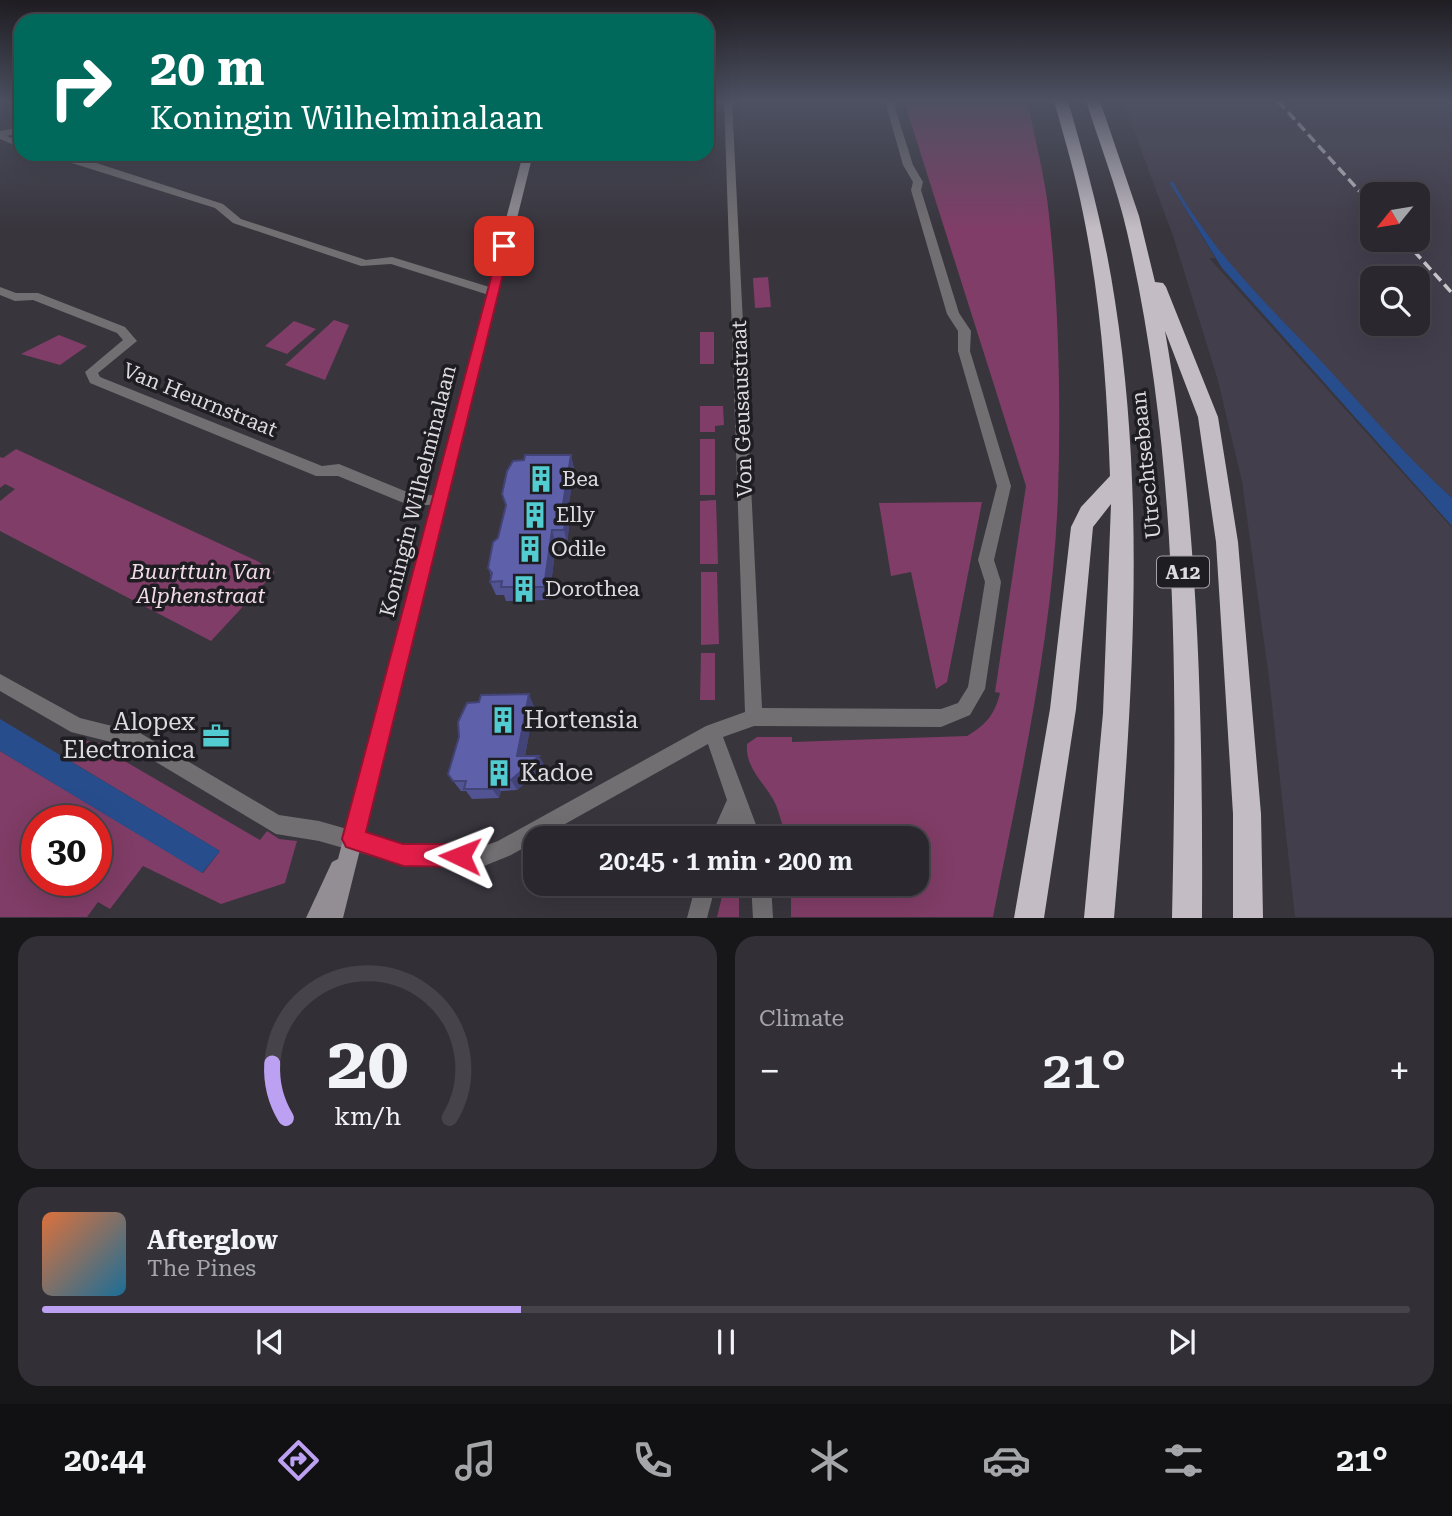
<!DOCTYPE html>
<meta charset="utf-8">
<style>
:root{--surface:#2a282e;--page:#323036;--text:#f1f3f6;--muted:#a5a6aa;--line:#46444a;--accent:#bca0f2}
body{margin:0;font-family:"Roboto Serif",serif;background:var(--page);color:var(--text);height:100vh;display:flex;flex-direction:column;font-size:26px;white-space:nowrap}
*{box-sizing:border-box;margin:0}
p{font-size:23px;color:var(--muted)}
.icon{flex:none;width:38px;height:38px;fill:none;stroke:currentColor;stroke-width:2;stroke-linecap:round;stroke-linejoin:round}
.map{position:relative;height:918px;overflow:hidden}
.drawer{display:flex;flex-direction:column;gap:18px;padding:18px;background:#171619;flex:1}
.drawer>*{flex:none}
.top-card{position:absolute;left:14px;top:14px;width:700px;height:147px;border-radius:21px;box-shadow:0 7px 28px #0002,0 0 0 2px var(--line);background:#00695c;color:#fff;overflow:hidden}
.needle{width:46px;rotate:240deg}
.buttons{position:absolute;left:1360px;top:182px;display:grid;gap:14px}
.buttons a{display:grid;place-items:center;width:70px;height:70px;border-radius:14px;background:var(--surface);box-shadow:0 7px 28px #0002,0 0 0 2px var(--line);font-size:35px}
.speed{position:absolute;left:21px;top:805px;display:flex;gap:14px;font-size:35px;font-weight:700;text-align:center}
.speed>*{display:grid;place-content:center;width:91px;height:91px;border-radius:50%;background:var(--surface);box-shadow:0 7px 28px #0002,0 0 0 2px var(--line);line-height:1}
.speed .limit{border:10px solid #d22;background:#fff;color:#111}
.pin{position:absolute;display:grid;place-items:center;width:60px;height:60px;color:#fff;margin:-30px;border-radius:14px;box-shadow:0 4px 10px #0006}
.me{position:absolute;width:77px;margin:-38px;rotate:272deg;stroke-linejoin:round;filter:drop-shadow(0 0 5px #0008)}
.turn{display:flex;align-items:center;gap:24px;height:147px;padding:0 21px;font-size:32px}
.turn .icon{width:91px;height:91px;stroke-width:2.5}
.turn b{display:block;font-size:49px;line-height:60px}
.big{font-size:52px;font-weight:600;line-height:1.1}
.drawer .widget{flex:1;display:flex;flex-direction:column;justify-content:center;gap:10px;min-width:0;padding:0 24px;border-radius:21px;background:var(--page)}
.drawer .dial{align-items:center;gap:0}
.dial svg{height:182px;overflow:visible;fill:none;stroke:var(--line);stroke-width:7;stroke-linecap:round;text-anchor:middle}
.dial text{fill:var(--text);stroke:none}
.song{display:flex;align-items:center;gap:21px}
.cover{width:84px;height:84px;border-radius:10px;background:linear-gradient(135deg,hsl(20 70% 55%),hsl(200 70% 35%))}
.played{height:7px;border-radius:4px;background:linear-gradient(90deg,var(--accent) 35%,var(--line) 35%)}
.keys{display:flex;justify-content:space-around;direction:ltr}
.heat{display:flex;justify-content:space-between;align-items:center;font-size:38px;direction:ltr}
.drawer .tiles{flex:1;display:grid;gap:18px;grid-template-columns:1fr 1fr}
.widget:last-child{grid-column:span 2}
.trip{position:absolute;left:523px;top:826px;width:406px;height:70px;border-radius:21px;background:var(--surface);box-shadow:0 7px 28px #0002,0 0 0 2px var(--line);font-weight:600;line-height:70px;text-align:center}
.dock{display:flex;height:112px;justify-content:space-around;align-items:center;background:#111012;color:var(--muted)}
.dock .icon{width:49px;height:49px}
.dock .active{color:var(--accent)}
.dock b{font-size:32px;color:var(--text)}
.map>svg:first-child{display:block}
.built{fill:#433e4c;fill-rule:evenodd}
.green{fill:#803d67;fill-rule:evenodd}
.water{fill:#284d8d}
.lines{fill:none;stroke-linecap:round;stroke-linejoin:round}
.street{fill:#726f72;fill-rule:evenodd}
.secondary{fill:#938e94;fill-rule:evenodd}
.highway{fill:#c3bcc4;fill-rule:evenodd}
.rail{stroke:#cac8cd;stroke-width:3.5;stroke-dasharray:10 5;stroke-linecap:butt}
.wall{fill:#525392}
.shaded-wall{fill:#424377}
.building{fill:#5f60aa;stroke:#424377;stroke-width:2}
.route{fill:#e11d48;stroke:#92132f;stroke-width:2}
.labels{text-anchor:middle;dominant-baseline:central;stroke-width:7;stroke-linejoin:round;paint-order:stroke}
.shield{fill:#1e1d21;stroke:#a4a2a7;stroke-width:2}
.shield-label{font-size:19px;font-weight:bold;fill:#dddbe0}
.street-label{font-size:21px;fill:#dddbe0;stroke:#1e1d21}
.poi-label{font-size:21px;fill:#dddbe0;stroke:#1e1d21;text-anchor:start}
.park-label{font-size:21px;font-style:italic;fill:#f2dce8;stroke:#1e1d21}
.near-poi-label{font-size:24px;fill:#dddbe0;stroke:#1e1d21;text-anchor:start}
</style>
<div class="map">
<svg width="1452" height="918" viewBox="0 0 1452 918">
<rect width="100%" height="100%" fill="#38353d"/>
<!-- built -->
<path class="built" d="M1123 101H1452V498L1415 464 1247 286 1218 252 1169 182 1215 258H1209L1452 528V917H1295L1269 678 1242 481 1217 377 1173 236ZM1372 194H1418V240H1372ZM1372 278H1418V324H1372Z"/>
<!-- green -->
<g class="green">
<path d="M904 101H1027C1035 139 1045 177 1049 215 1059 307 1061 402 1058 495 1053 637 1020 779 993 917H791V884H917V838H786C783 827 780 816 776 805 766 783 745 770 747 744L757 737H792V742L967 736C986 725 995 714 1000 693L995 692 1026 486Z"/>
<polygon points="768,277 771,307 755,308 753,278"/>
<polygon points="334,320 349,325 325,380 285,365"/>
<polygon points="294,321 316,329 287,354 265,346"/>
<rect x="700" y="332" width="14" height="32"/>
<polygon points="59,335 87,346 60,365 21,354"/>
<polygon points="700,406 723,406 724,425 715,426 715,432 700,432"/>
<rect x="700" y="439" width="15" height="56"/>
<polygon points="16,449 257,561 275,572 211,641 0,531 0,501 15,489 5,484 0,488 0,457 3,458"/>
<polygon points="716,500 718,564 700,564 700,501"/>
<polygon points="982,502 947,682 936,689 911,572 891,576 879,503"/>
<polygon points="701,572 717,572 719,644 701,645"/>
<polygon points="701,653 715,653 715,700 700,700"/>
<path d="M77 739 123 748 116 756 260 840 267 831 279 839 297 841 285 883 221 904 143 866 110 909 98 902 87 917H0V751L203 873 220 851 62 756ZM37 821H96V880H37Z"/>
<polygon points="725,884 739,884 739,917 717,917"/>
</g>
<!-- water -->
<g class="water">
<path d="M1169 182H1173C1215 255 1262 299 1319 359 1363 406 1404 455 1452 498V526L1222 268Z"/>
<polygon points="0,719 220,851 202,873 0,751"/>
</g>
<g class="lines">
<!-- street -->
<g class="street">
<polygon points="724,101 732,101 762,708 941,709 958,703 968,687 985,582 978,560 997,486 958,351 958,331 947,314 911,190 913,182 903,165 885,101 893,101 913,165 923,182 921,190 959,313 971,331 970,351 1011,486 994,560 1001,582 985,689 970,715 941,727 754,726 723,737 761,838 741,838 736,824 730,838 710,838 727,800 708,744 540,838 536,838 536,841 511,855 484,866 403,865 319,841 276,834 131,747 71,732 0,691 0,674 80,718 140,733 279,815 319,821 403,845 484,846 498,841 706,726 745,712"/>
<polygon points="21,127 21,133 7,136 21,142 21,148 0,139 0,131"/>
<polygon points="43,154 63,154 81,158 223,204 241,219 366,260 392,257 496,289 498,292 492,296 391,264 361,266 233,223 215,208"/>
<polygon points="0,287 16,293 38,293 125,327 137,341 98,373 100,377 322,466 339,464 412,494 444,496 446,500 444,504 411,506 338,476 316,476 90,383 85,372 123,340 117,333 33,300 15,301 0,295"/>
<polygon points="696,884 716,884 707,918 687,918"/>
<polygon points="751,884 771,884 773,918 753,918"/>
</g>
<!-- secondary -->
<polygon class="secondary" points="523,154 533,154 343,918 306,918 332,862 338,859"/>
<!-- highway -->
<g class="highway">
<path d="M1054 101H1068C1087 167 1105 233 1115 301 1147 505 1132 713 1114 918H1084L1103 713 1111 504 1093 527 1076 709 1044 918H1014L1050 709 1071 527 1081 507 1110 476C1107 383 1100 290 1080 199 1073 166 1063 134 1054 101Z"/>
<path d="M1086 101H1100L1139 216 1155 282 1163 283 1166 287 1218 417 1238 542 1261 814 1263 918H1233V814L1216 542 1198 417 1165 331C1199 525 1203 720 1202 918H1172C1177 688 1179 458 1127 232 1117 188 1100 145 1086 101Z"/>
</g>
<!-- rail -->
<g class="rail">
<polyline points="1278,101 1372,205"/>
<polyline points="1404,240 1452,293"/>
</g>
</g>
<!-- wall -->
<g class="wall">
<polygon points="571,455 574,469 568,510 570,518 567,544 556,544 549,600 506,601 504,595 496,595 490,582 491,576 488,568 524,460"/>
<polygon points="479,702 534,706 525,756 545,766 517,790 501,791 499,798 472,799 466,791 461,791 453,781"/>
</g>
<!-- shaded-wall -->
<g class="shaded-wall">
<polygon points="571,455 574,469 568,510 570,518 567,544 564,530 563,504"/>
<polygon points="552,530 556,544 549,600 544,587"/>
<polygon points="529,694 534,706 523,767 517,756"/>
<polygon points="539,756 545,766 517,790 511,780"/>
<polygon points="494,781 501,791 499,798 492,789"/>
</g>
<!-- building -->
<g class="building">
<polygon points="525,455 571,455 563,504 567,504 564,530 552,530 544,587 501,587 502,581 490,582 492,573 488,568 493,542 498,538 506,505 502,494 507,471 513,461 524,460"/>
<polygon points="529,694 517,756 539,756 511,780 494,781 492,789 464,789 466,781 453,781 448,774 459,737 458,722 467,703 479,702 481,695"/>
</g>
<!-- sky -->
<linearGradient id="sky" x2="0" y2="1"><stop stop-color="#1f1d22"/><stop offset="0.44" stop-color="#4d5162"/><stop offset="1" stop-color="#4d5162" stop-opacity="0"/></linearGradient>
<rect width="1452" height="229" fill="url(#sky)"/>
<!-- route -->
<polygon class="route" points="500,244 510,246 366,832 403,844 460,844 467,848 471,856 467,863 460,867 403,866 346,847 342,839"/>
<!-- icons -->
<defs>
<symbol id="building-bare" viewBox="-9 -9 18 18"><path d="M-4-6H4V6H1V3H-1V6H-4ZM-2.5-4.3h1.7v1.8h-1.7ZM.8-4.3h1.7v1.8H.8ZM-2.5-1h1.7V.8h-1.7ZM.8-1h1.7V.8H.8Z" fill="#52ccd0" stroke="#1e1d21" stroke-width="2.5" paint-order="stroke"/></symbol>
<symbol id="office-bare" viewBox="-9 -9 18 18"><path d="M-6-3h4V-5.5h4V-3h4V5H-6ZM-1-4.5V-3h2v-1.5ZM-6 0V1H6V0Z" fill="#52ccd0" stroke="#1e1d21" stroke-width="2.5" paint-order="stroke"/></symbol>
</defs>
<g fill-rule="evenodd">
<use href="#building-bare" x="522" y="460" width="38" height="38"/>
<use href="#building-bare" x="516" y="496" width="38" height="38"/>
<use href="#building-bare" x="511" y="530" width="38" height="38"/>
<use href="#building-bare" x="505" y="570" width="38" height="38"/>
<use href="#building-bare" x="484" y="701" width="38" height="38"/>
<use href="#office-bare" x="197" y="717" width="38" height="38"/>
<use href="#building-bare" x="480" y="754" width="38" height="38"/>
</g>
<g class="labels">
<!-- shield labels -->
<rect class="shield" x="1157" y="556.5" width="52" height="31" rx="5"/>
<g class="shield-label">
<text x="1183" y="572">A12</text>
</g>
<!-- street labels -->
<g class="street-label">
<text transform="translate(200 400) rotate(22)">Van Heurnstraat</text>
<text transform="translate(742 409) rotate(-92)">Von Geusaustraat</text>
<text transform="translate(1146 465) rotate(-96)">Utrechtsebaan</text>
<text transform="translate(418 491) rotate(-76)">Koningin Wilhelminalaan</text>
</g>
<!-- poi labels -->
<g class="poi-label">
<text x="562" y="479">Bea</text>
<text x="556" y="515">Elly</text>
<text x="551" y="549">Odile</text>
<text x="545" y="589">Dorothea</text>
</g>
<!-- park labels -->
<g class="park-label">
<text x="201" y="572">Buurttuin Van<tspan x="201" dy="24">Alphenstraat</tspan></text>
</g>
<!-- near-poi labels -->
<g class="near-poi-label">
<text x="524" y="720">Hortensia</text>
<text x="195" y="722" text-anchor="end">Alopex<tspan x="195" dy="28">Electronica</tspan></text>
<text x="520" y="773">Kadoe</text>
</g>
</g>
</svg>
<div class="buttons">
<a><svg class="needle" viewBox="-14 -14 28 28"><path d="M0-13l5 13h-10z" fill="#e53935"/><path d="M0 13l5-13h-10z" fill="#a5a6aa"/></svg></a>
<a><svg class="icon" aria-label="search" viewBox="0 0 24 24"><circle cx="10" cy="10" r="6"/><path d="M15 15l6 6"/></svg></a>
</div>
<div class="speed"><div class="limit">30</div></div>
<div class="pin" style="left:504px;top:246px;background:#d93025"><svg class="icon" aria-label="arrive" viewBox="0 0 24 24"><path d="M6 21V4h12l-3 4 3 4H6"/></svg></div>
<svg class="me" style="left:460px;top:856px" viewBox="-20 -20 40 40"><path d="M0-17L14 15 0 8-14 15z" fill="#e11d48" stroke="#fff" stroke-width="4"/></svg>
<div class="trip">20:45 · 1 min · 200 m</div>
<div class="top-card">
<div class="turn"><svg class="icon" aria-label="right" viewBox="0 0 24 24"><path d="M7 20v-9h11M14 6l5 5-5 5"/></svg><div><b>20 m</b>Koningin Wilhelminalaan</div></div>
</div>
</div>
<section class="drawer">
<div class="tiles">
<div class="widget dial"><svg viewBox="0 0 100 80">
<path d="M14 69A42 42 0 1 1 86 69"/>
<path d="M14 69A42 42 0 0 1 8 45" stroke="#bca0f2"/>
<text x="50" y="56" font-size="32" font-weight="700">20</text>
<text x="50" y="72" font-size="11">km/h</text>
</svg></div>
<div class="widget"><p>Climate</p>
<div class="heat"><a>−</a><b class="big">21°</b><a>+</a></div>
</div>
<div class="widget">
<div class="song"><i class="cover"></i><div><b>Afterglow</b><p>The Pines</p></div></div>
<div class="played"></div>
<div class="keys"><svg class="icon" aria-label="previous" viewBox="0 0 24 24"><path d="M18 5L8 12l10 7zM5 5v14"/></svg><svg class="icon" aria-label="pause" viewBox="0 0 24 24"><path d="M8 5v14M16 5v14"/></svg><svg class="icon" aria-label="next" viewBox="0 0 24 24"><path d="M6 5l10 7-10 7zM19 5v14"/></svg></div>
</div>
</div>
</section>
<nav class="dock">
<b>20:44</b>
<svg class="icon active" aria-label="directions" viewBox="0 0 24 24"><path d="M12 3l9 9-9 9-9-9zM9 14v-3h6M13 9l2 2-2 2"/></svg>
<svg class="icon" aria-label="music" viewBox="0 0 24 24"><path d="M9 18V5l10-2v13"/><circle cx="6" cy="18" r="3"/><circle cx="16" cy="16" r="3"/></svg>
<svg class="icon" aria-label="phone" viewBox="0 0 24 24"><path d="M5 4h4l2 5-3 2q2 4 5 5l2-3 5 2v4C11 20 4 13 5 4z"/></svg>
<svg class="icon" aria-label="climate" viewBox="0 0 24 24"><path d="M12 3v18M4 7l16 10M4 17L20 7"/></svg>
<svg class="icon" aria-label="car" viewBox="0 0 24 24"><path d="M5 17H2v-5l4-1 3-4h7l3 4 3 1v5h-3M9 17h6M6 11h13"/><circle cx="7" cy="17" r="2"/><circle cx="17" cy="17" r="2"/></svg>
<svg class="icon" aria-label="filters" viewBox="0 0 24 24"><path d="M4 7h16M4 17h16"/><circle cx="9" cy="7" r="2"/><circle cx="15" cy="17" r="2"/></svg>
<b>21°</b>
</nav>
